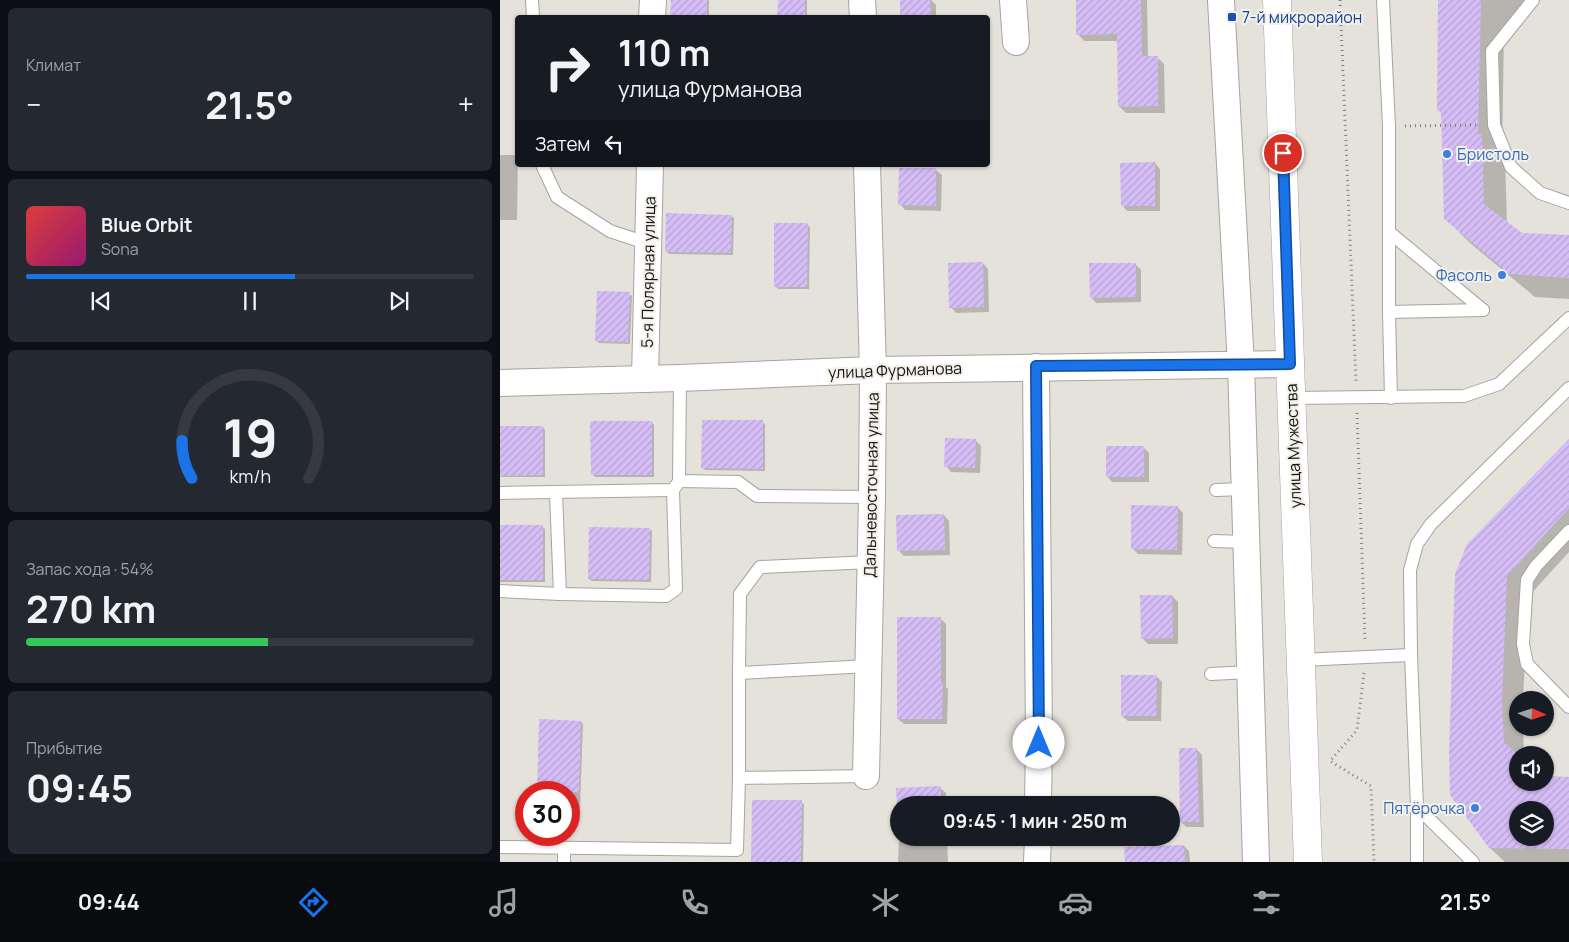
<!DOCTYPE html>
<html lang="ru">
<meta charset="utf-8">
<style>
:root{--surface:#171b24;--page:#242831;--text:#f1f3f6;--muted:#9ea1a6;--line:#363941;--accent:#1a73e8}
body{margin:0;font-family:Manrope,sans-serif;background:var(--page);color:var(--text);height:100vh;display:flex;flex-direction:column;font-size:19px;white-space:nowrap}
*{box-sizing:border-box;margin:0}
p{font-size:16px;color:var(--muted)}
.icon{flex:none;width:28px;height:28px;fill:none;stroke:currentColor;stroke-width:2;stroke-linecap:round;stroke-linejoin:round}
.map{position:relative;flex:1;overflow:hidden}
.sheet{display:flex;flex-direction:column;gap:8px;padding:8px;background:#0d0f14;width:500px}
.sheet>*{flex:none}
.top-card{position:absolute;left:15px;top:15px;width:475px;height:152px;border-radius:5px;box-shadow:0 1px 4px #0004;background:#171b24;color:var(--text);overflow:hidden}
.needle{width:32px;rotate:93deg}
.controls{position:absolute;left:1009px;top:691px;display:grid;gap:10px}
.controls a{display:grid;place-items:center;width:45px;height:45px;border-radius:50%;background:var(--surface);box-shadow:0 1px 4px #0004;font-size:25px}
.speed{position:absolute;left:15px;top:781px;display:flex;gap:10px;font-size:25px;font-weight:700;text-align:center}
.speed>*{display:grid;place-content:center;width:65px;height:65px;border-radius:50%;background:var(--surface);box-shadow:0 1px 4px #0004;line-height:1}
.speed .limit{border:8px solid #d22;background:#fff;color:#111}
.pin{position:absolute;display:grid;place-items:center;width:42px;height:42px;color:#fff;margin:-21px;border:2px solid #fff;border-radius:50%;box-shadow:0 1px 5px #0007}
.me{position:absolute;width:55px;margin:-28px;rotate:0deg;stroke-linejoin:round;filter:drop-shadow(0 0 4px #0008)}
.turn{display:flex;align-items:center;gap:18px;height:105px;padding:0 20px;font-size:22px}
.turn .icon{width:65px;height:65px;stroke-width:2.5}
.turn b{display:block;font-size:35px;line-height:42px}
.then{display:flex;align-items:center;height:48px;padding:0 20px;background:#0003;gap:10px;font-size:19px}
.big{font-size:38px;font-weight:700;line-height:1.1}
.sheet .widget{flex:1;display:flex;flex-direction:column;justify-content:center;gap:8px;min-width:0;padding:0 18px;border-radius:8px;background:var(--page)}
.sheet .dial{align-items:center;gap:0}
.dial svg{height:130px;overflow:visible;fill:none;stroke:var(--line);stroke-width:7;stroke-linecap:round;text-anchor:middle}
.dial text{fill:var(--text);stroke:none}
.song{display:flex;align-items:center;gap:15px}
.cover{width:60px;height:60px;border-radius:8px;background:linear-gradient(135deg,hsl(0 70% 55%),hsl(320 70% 35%))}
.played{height:5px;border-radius:2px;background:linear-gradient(90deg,var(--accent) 60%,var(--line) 60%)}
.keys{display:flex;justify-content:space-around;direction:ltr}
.heat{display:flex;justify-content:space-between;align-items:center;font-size:28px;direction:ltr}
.charge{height:8px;border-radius:4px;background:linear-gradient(90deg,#34c759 54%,var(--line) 0)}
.trip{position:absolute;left:390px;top:796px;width:290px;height:50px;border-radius:25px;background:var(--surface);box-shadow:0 1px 4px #0004;font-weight:700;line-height:50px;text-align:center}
.dock{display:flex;height:80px;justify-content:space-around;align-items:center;background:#090b0e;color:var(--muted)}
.dock .icon{width:35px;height:35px}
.dock .selected{color:var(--accent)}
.dock b{font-size:22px;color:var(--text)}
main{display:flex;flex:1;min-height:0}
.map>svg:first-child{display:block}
.shadow{fill:#0003;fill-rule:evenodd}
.building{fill:url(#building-hatch);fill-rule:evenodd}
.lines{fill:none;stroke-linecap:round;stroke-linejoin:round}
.service-casing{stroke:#a7a49e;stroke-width:14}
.minor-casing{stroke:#a7a49e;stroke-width:28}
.secondary-casing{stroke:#a7a49e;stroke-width:29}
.path{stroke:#817f7b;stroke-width:3;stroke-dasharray:1 4;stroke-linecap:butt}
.service{stroke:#fff;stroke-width:12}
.minor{stroke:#fff;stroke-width:26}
.secondary{stroke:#fff;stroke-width:28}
.route-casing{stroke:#114b97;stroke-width:12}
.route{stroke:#1a73e8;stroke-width:9}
.transit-dot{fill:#1a4fb4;stroke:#f2f0e9;stroke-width:2}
.shop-dot{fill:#3f7fe0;stroke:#f2f0e9;stroke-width:2}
.labels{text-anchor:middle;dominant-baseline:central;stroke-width:4;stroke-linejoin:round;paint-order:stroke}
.transit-label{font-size:16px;fill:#164399;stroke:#f2f0e9;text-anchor:start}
.shop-label{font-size:16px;fill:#366cbe;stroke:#f2f0e9;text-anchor:end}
.street-label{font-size:16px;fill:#151412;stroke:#f2f0e9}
</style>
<main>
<section class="sheet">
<div class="widget"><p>Климат</p>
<div class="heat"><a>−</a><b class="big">21.5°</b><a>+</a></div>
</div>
<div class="widget">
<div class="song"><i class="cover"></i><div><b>Blue Orbit</b><p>Sona</p></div></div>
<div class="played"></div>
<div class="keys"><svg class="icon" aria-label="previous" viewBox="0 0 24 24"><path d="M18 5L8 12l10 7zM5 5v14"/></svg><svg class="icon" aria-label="pause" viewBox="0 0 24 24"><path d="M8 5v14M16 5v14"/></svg><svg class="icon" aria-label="next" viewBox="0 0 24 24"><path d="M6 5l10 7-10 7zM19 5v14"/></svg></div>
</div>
<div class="widget dial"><svg viewBox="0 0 100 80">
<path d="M14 69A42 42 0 1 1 86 69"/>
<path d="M14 69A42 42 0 0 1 8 46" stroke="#1a73e8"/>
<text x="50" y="56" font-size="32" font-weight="700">19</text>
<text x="50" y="72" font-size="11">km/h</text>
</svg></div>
<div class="widget"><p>Запас хода · 54%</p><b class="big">270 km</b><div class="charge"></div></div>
<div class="widget"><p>Прибытие</p><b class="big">09:45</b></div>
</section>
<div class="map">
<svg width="1069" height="862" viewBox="0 0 1069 862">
<defs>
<pattern id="building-hatch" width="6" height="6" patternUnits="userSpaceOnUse" patternTransform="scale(1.25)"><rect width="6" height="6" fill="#d5bdf6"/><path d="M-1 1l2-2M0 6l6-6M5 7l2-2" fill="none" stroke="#b6a2d2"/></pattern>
</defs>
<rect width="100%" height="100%" fill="#e5e2dc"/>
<!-- shadow -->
<g class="shadow">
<rect x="172" y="0" width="37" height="18"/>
<rect x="279" y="0" width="28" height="18"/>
<polygon points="401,0 431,0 436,5 436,18 401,18"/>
<polygon points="577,0 647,0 648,58 657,57 664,64 665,113 626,113 619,106 619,41 584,41 578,34"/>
<polygon points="939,0 1033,0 1004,31 1002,156 1005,159 1007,223 1022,234 1069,236 1069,299 1035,297 970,243 946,219 943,114 938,110"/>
<polygon points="0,155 15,155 18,158 17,220 0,220"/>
<polygon points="655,163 660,169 660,211 627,211 622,205"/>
<polygon points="436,170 442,175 441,211 405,210 400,204"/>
<polygon points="231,216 234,218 233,255 169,254 166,251"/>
<polygon points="307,225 310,227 309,289 278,289 275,286"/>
<polygon points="483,263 488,269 489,312 456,313 451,307"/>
<polygon points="635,264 641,270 641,302 596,303 591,297"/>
<polygon points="129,294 132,296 130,344 99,343 96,340"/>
<polygon points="152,422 154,425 154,477 95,477 93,475"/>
<polygon points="262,422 265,424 265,471 205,470 203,468"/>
<polygon points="43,427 45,430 45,477 0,477 0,428"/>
<polygon points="475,440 481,446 480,473 451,472 446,466"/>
<path d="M1069 440V552L1028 597 1023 700H1018V728H1023L1024 755H1018V782H1045V777L1069 778V862H1005L990 848 956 574ZM1018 810H1045V838H1018Z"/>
<polygon points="643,447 649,453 649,482 612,482 607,476"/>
<polygon points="677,507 683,513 682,555 638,554 632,548"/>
<polygon points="444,515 449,521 450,555 404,556 399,551"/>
<polygon points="0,526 42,527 45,529 45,582 0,582"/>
<polygon points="149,529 152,531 151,582 92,581 89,579"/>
<polygon points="672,596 678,602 678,644 648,644 642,638"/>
<polygon points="441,619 446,624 446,687 448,689 447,724 404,724 398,719"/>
<polygon points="656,676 662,682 661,721 628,721 622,716"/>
<polygon points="40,721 81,722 83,724 80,809 69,809 69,792 38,792"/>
<polygon points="696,749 702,755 704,827 686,827 681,822"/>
<polygon points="440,788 446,793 446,805 399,805 399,837 397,789"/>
<polygon points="301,802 304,804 303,862 253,862"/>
<polygon points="399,838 447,838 448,862 398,862"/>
<polygon points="684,846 689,851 690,862 652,862"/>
</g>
<!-- building -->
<g class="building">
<polygon points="171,0 207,0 207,18 170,18"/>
<polygon points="278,0 305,0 305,18 277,18"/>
<polygon points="400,0 430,0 431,18 400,18"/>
<polygon points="576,0 641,0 642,56 658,56 658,106 618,107 617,34 576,35"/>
<polygon points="938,0 981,0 978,134 982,134 984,204 1022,233 1069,235 1069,278 1010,274 944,219 941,110 937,110"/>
<polygon points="655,162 655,206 621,206 620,163"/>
<polygon points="399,168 436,168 436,206 398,205"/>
<polygon points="166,213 232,215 231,253 165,252"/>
<polygon points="274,223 308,223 307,287 274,287"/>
<polygon points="483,262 484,307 449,308 448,263"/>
<polygon points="589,263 636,263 636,297 590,298"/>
<polygon points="97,291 130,292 128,342 95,341"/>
<polygon points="202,420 263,420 263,469 201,468"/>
<polygon points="90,421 152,421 152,475 91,475"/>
<polygon points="0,426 43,426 43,475 0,476"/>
<polygon points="445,438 476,439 475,468 444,467"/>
<path d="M1069 439V508L1007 576 1002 701 1004 742 1018 755V782H1045V776L1069 777V849L989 848 950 795 949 753 955 574 967 544ZM1018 810H1045V838H1018Z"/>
<rect x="606" y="446" width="38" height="31"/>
<polygon points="631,505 678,506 677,550 631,549"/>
<polygon points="444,514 445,550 397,551 396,515"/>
<rect x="0" y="525" width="43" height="55"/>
<polygon points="89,527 150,528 149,580 88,579"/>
<polygon points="640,595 672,595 673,638 641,639"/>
<polygon points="397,617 441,617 441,682 443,682 442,719 397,719"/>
<polygon points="621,675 657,675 656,716 621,716"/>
<polygon points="39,719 81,721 79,792 37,792"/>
<polygon points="679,748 697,748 699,822 680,822"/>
<polygon points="441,786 441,805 397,805 396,788"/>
<polygon points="252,800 302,800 301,862 251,862"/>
<polygon points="684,845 685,862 625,862 624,847"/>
</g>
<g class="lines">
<defs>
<g id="service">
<polyline points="32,0 33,18"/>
<polyline points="883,0 889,126 889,312 891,398"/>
<polyline points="1033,0 992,51 994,125 1011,167 1040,193 1069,203"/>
<polyline points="42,165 57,197 110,231 149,244"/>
<polyline points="889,232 983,310"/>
<polyline points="889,312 983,310"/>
<polyline points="180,378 179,481 238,482 257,496 372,497"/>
<polyline points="791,398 964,396 999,384 1069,318"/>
<polyline points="716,490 744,489"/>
<polyline points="0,493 173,490 178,483"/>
<polyline points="56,493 60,594 166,596 176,589 173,490"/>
<polyline points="1069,531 1036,566 1027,580 1023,644 1027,664 1069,707"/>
<polyline points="714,541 746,542"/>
<polyline points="0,591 60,594"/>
<polyline points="800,660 911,655"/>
<polyline points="239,673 240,594 260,567 371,562"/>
<polyline points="711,674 750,672"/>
<polyline points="239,778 239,673 368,666"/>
<polyline points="917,807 973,862"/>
<polyline points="0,847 237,850 239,778 366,776"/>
<polyline points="64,862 64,848"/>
<polyline points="917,862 917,807 911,655 910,570 917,544 931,524 1069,388"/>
</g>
<g id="minor">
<polyline points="362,0 363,18"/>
<polyline points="513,0 516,42"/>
<polyline points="721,0 741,365 756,862"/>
<polyline points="152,18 153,0"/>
<polyline points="536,367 539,743 538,805"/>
<polyline points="145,379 150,165"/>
<polyline points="0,383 180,378 373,370 790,364"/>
<polyline points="366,776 372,497 373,370 367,165"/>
<polyline points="537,862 538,838"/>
</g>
<polyline id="secondary" points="777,0 808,862"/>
</defs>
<!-- service casing -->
<use href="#service" class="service-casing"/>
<!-- minor casing -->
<use href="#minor" class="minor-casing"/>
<!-- secondary casing -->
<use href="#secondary" class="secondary-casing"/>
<!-- path -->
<g class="path">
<polyline points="840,0 856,382"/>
<polyline points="905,126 978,125"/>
<polyline points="857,413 865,641"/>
<polyline points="864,673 857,730 830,761 871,786 874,862"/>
</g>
<!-- service -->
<use href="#service" class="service"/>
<!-- minor -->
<use href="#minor" class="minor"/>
<!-- secondary -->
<use href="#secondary" class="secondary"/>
</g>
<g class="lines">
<defs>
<polyline id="route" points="539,743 536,366 790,364 783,153"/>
</defs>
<!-- route casing -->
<use href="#route" class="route-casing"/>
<!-- route -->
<use href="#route" class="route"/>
</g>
<!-- markers -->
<rect class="transit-dot" x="727" y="12" width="10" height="10" rx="2.5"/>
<g class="shop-dot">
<circle cx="947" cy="154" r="5"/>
<circle cx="1002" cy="275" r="5"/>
<circle cx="975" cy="808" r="5"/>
</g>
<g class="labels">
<!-- transit labels -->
<g class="transit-label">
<text x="742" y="17">7-й микрорайон</text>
</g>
<!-- shop labels -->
<g class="shop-label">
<text x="957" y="154" text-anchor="start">Бристоль</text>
<text x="992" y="275">Фасоль</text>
<text x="965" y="808">Пятёрочка</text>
</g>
<!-- street labels -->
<g class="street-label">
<text transform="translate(148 272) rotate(-89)">5-я Полярная улица</text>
<text transform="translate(395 370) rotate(-2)">улица Фурманова</text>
<text transform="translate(793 446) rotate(-92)">улица Мужества</text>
<text transform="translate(371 485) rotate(-89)">Дальневосточная улица</text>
</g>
</g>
</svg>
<div class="controls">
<a><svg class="needle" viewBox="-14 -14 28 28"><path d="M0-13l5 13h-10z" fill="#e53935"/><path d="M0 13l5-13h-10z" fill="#9ea1a6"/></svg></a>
<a><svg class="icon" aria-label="sound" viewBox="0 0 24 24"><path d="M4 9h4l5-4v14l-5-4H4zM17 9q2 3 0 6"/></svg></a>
<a><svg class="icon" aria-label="layers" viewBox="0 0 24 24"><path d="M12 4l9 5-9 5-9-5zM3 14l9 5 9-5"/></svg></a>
</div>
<div class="speed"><div class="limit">30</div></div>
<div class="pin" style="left:783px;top:153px;background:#d93025"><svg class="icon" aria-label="arrive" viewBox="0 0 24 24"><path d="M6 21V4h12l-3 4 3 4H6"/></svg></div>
<svg class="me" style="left:539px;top:743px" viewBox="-20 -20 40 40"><circle r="19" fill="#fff"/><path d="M0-13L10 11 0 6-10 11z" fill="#1a73e8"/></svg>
<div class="trip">09:45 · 1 мин · 250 m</div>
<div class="top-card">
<div class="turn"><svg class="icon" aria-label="right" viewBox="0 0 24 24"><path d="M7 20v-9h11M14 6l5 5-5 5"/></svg><div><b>110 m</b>улица Фурманова</div></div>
<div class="then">Затем<svg class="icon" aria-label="left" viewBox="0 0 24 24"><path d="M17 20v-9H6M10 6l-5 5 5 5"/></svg></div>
</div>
</div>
</main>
<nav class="dock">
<b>09:44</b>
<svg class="icon selected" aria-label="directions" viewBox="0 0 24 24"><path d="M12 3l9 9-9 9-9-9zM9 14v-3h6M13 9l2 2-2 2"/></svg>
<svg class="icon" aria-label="music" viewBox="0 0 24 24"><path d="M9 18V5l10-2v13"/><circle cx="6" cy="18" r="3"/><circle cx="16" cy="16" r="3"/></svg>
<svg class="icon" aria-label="phone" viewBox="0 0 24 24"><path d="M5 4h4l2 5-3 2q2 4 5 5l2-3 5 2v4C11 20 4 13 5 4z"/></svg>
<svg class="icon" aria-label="climate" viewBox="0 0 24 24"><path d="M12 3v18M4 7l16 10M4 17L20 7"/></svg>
<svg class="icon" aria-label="car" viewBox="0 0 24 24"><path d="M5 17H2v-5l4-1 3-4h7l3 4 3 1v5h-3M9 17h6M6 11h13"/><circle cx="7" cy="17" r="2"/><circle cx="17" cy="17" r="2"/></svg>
<svg class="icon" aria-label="filters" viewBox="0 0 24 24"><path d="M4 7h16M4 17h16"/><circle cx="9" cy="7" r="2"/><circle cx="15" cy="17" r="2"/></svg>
<b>21.5°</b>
</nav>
